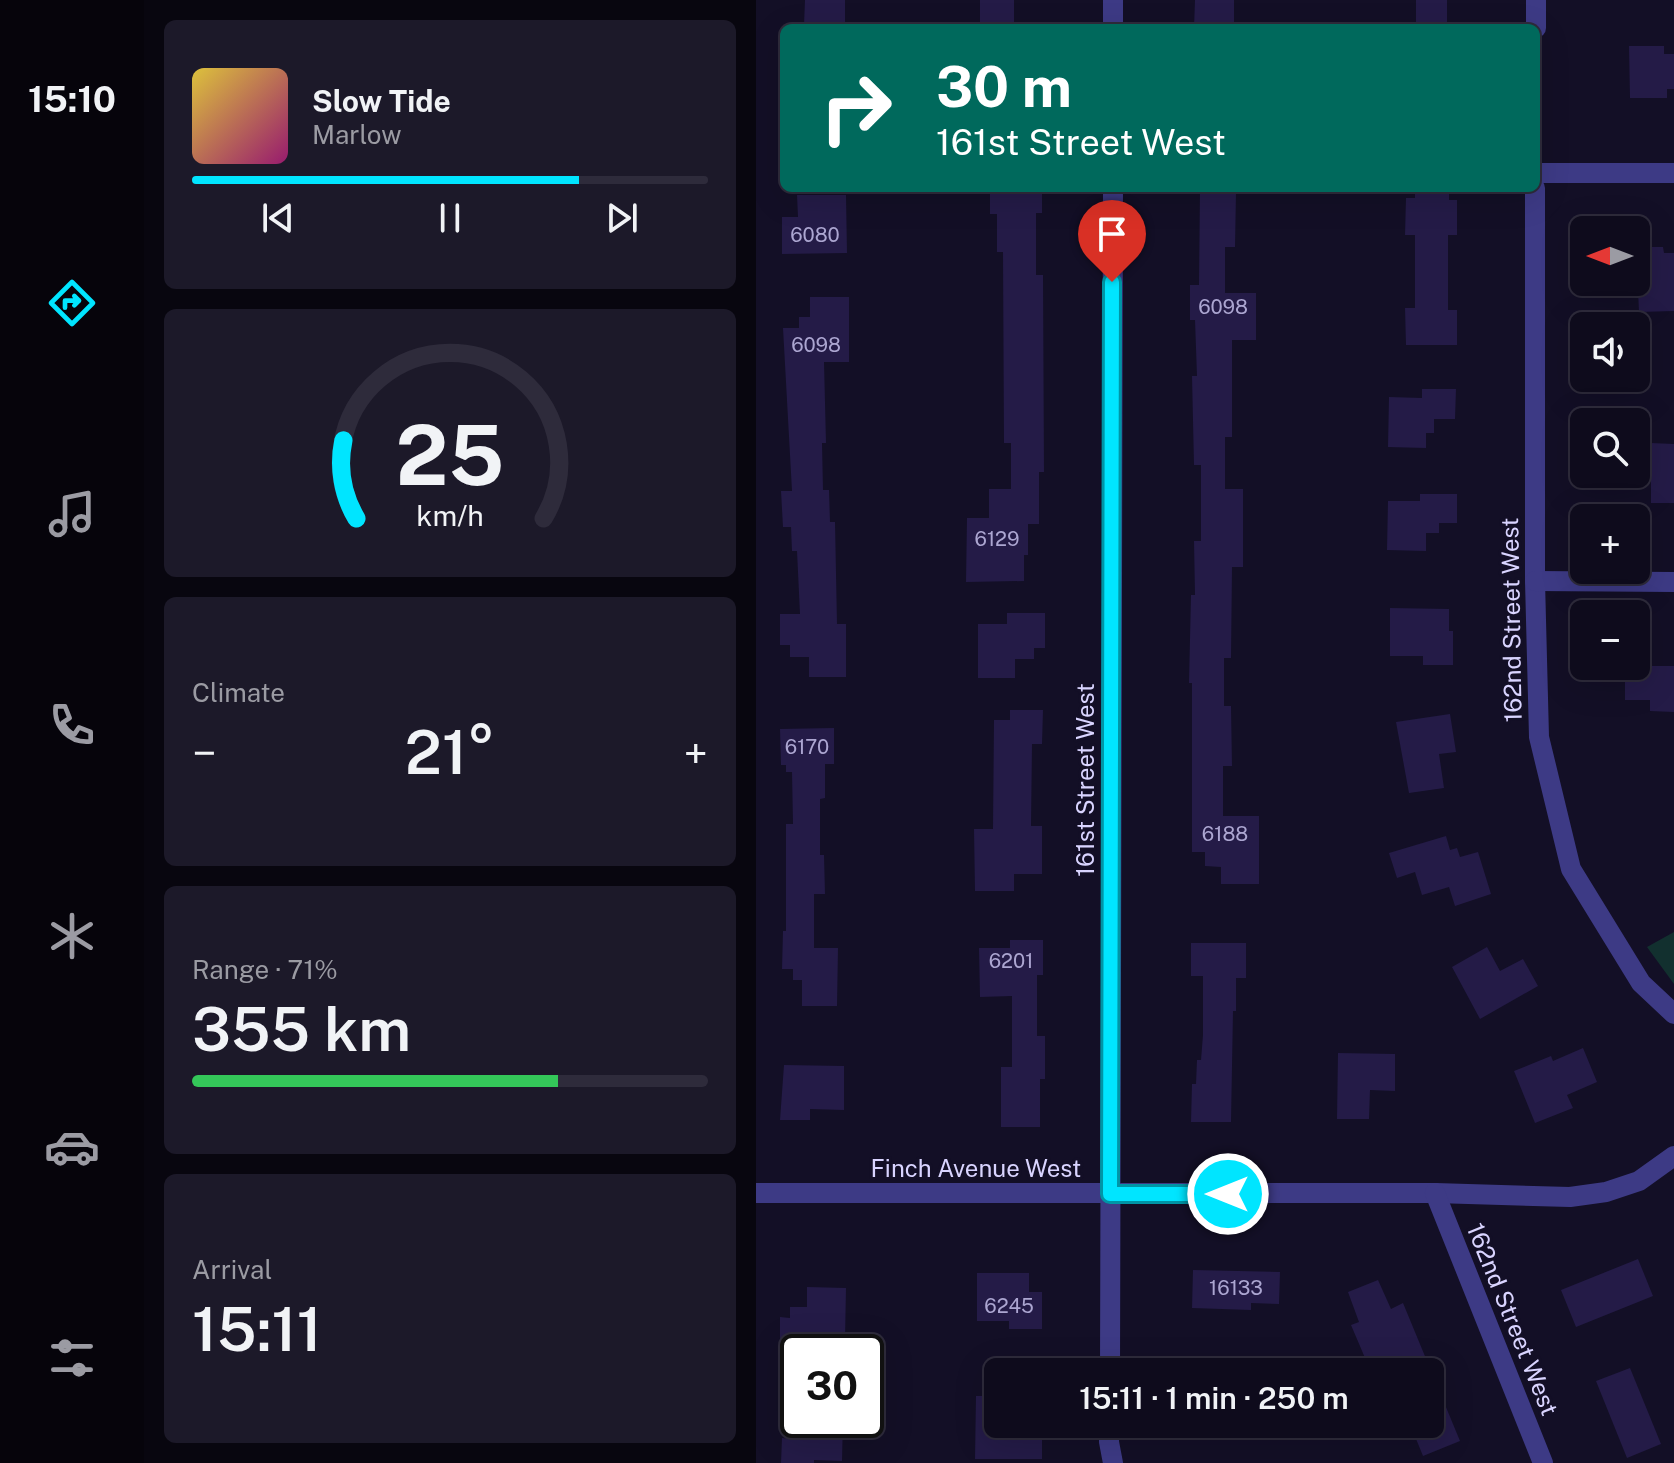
<!DOCTYPE html>
<meta charset="utf-8">
<style>
:root{--surface:#0e0b1c;--page:#1c1929;--text:#f1f3f6;--muted:#9b9ba3;--line:#2e2b3b;--accent:#00e5ff}
body{margin:0;font-family:"Public Sans",sans-serif;background:var(--page);color:var(--text);height:100vh;display:flex;flex-direction:column;font-size:30px;white-space:nowrap}
*{box-sizing:border-box;margin:0}
p{font-size:26px;color:var(--muted)}
.icon{flex:none;width:44px;height:44px;fill:none;stroke:currentColor;stroke-width:2;stroke-linecap:round;stroke-linejoin:round}
.map{position:relative;flex:1;overflow:hidden}
.drawer{display:flex;flex-direction:column;gap:20px;padding:20px;background:#08060f;width:612px}
.drawer>*{flex:none}
.guide{position:absolute;left:24px;top:24px;width:760px;height:168px;border-radius:12px;box-shadow:0 8px 32px #0002,0 0 0 2px var(--line);background:#00695c;color:#fff;overflow:hidden}
.needle{width:52px;rotate:270deg}
.tools{position:absolute;left:814px;top:216px;display:grid;gap:16px}
.tools a{display:grid;place-items:center;width:80px;height:80px;border-radius:12px;background:var(--surface);box-shadow:0 8px 32px #0002,0 0 0 2px var(--line);font-size:40px}
.speed{position:absolute;left:24px;top:1334px;display:flex;gap:16px;font-size:40px;font-weight:700;text-align:center}
.speed>*{display:grid;place-content:center;width:104px;height:104px;border-radius:50%;background:var(--surface);box-shadow:0 8px 32px #0002,0 0 0 2px var(--line);line-height:1}
.speed .limit{border:4px solid #111;border-radius:12px;background:#fff;color:#111}
.pin{position:absolute;display:grid;place-items:center;width:68px;height:68px;color:#fff;margin:-82px -34px;border-radius:50% 50% 50% 0;rotate:-45deg;box-shadow:0 0 8px #0007}
.pin .icon{rotate:45deg}
.me{position:absolute;width:88px;margin:-44px;rotate:270deg;stroke-linejoin:round;filter:drop-shadow(0 0 6px #0008)}
.turn{display:flex;align-items:center;gap:28px;height:168px;padding:0 24px;font-size:36px}
.turn .icon{width:104px;height:104px;stroke-width:2.5}
.turn b{display:block;font-size:56px;line-height:68px}
.big{font-size:60px;font-weight:600;line-height:1.1}
.drawer .tile{flex:1;display:flex;flex-direction:column;justify-content:center;gap:12px;min-width:0;padding:0 28px;border-radius:12px;background:var(--page)}
.drawer .dial{align-items:center;gap:0}
.dial svg{height:208px;overflow:visible;fill:none;stroke:var(--line);stroke-width:7;stroke-linecap:round;text-anchor:middle}
.dial text{fill:var(--text);stroke:none}
.song{display:flex;align-items:center;gap:24px}
.cover{width:96px;height:96px;border-radius:12px;background:linear-gradient(135deg,hsl(50 70% 55%),hsl(320 70% 35%))}
.played{height:8px;border-radius:4px;background:linear-gradient(90deg,var(--accent) 75%,var(--line) 75%)}
.keys{display:flex;justify-content:space-around;direction:ltr}
.heat{display:flex;justify-content:space-between;align-items:center;font-size:44px;direction:ltr}
.charge{height:12px;border-radius:6px;background:linear-gradient(90deg,#34c759 71%,var(--line) 0)}
.trip{position:absolute;left:228px;top:1358px;width:460px;height:80px;border-radius:12px;background:var(--surface);box-shadow:0 8px 32px #0002,0 0 0 2px var(--line);font-weight:600;line-height:80px;text-align:center}
main{display:flex;flex:1;min-height:0}
.menu{display:flex;flex-direction:column;width:144px;justify-content:space-around;align-items:center;background:#06040b;color:var(--muted)}
.menu .icon{width:56px;height:56px}
.menu .current{color:var(--accent)}
.menu b{font-size:36px;color:var(--text)}
.map>svg:first-child{display:block}
.green{fill:#12302f}
.building{fill:#241b47}
.lines{fill:none;stroke-linecap:round;stroke-linejoin:round}
.minor{stroke:#3d3a85;stroke-width:20}
.route-casing{stroke:#0095a6;stroke-width:20}
.route{stroke:#00e5ff;stroke-width:14}
.labels{text-anchor:middle;dominant-baseline:central;stroke-width:6;stroke-linejoin:round;paint-order:stroke}
.number-label{font-size:20px;fill:#aca6d1}
.street-label{font-size:24px;fill:#d9d4ff;stroke:#130f26}
</style>
<main>
<nav class="menu">
<b>15:10</b>
<svg class="icon current" aria-label="directions" viewBox="0 0 24 24"><path d="M12 3l9 9-9 9-9-9zM9 14v-3h6M13 9l2 2-2 2"/></svg>
<svg class="icon" aria-label="music" viewBox="0 0 24 24"><path d="M9 18V5l10-2v13"/><circle cx="6" cy="18" r="3"/><circle cx="16" cy="16" r="3"/></svg>
<svg class="icon" aria-label="phone" viewBox="0 0 24 24"><path d="M5 4h4l2 5-3 2q2 4 5 5l2-3 5 2v4C11 20 4 13 5 4z"/></svg>
<svg class="icon" aria-label="climate" viewBox="0 0 24 24"><path d="M12 3v18M4 7l16 10M4 17L20 7"/></svg>
<svg class="icon" aria-label="car" viewBox="0 0 24 24"><path d="M5 17H2v-5l4-1 3-4h7l3 4 3 1v5h-3M9 17h6M6 11h13"/><circle cx="7" cy="17" r="2"/><circle cx="17" cy="17" r="2"/></svg>
<svg class="icon" aria-label="filters" viewBox="0 0 24 24"><path d="M4 7h16M4 17h16"/><circle cx="9" cy="7" r="2"/><circle cx="15" cy="17" r="2"/></svg>
</nav>
<section class="drawer">
<div class="tile">
<div class="song"><i class="cover"></i><div><b>Slow Tide</b><p>Marlow</p></div></div>
<div class="played"></div>
<div class="keys"><svg class="icon" aria-label="previous" viewBox="0 0 24 24"><path d="M18 5L8 12l10 7zM5 5v14"/></svg><svg class="icon" aria-label="pause" viewBox="0 0 24 24"><path d="M8 5v14M16 5v14"/></svg><svg class="icon" aria-label="next" viewBox="0 0 24 24"><path d="M6 5l10 7-10 7zM19 5v14"/></svg></div>
</div>
<div class="tile dial"><svg viewBox="0 0 100 80">
<path d="M14 69A42 42 0 1 1 86 69"/>
<path d="M14 69A42 42 0 0 1 9 39" stroke="#00e5ff"/>
<text x="50" y="56" font-size="32" font-weight="700">25</text>
<text x="50" y="72" font-size="11">km/h</text>
</svg></div>
<div class="tile"><p>Climate</p>
<div class="heat"><a>−</a><b class="big">21°</b><a>+</a></div>
</div>
<div class="tile"><p>Range · 71%</p><b class="big">355 km</b><div class="charge"></div></div>
<div class="tile"><p>Arrival</p><b class="big">15:11</b></div>
</section>
<div class="map">
<svg width="918" height="1463" viewBox="0 0 918 1463">
<rect width="100%" height="100%" fill="#130f26"/>
<!-- green -->
<polygon class="green" points="918,932 918,984 891,947"/>
<!-- building -->
<g class="building">
<polygon points="49,0 89,0 89,26 48,25"/>
<rect x="224" y="0" width="34" height="22"/>
<polygon points="439,0 478,0 478,28 438,28"/>
<polygon points="660,0 691,0 691,24 660,23"/>
<polygon points="873,46 908,46 908,54 918,54 918,89 911,89 911,98 874,98"/>
<polygon points="234,188 286,188 286,213 280,213 280,275 287,275 288,472 283,472 283,524 272,524 272,555 268,555 268,581 210,582 211,518 233,518 233,489 255,489 255,443 248,443 247,252 241,252 241,214 234,214"/>
<polygon points="444,188 476,188 475,193 480,193 479,247 469,247 469,293 500,293 500,340 476,340 476,437 469,437 469,489 487,489 487,567 476,567 475,658 468,658 468,706 475,706 476,766 467,766 467,816 503,816 503,884 465,884 465,867 449,866 449,852 436,852 436,683 433,683 435,595 439,595 438,541 445,541 445,465 438,465 436,376 441,376 439,320 434,320 434,285 443,285"/>
<polygon points="659,188 693,188 693,200 701,200 701,235 692,235 692,310 701,310 701,345 650,345 649,308 659,308 659,235 649,235 650,198 659,198"/>
<polygon points="41,195 90,195 91,253 26,254 26,217 42,217"/>
<polygon points="880,247 907,247 908,253 918,253 918,311 883,312"/>
<polygon points="54,297 93,297 93,362 68,362 70,443 66,443 67,490 73,490 74,522 79,522 81,624 90,624 90,677 53,677 53,657 34,657 34,645 24,645 24,614 44,614 41,551 36,551 35,527 27,527 25,491 36,491 27,328 43,328 43,317 54,317"/>
<polygon points="666,389 700,389 699,419 678,419 678,433 670,433 670,448 632,447 633,397 666,398"/>
<polygon points="895,443 918,444 918,503 895,503"/>
<polygon points="664,494 701,494 701,523 683,523 683,533 670,533 670,551 631,550 632,501 664,501"/>
<polygon points="634,608 693,609 693,631 697,631 697,665 667,665 667,656 634,656"/>
<polygon points="251,613 289,613 289,648 278,648 278,659 259,659 259,678 222,678 222,624 251,624"/>
<polygon points="869,666 918,666 918,712 894,711 894,700 869,700"/>
<polygon points="254,710 287,710 286,744 276,744 275,826 286,826 286,874 258,874 258,891 219,891 218,829 237,829 238,720 254,720"/>
<polygon points="694,714 700,752 683,754 688,788 653,793 640,722"/>
<polygon points="78,728 78,764 69,764 69,798 64,799 64,855 68,855 69,894 58,894 58,948 82,948 81,1006 46,1006 46,980 37,980 37,969 26,969 27,931 30,931 30,824 37,824 36,772 30,772 30,765 25,765 24,729"/>
<polygon points="690,836 694,850 701,848 704,857 722,852 735,894 699,906 693,887 666,895 659,872 641,878 633,853"/>
<polygon points="254,940 287,940 287,975 281,975 281,1036 289,1036 289,1079 284,1079 284,1127 245,1127 245,1067 256,1067 256,996 224,997 223,948 254,948"/>
<polygon points="435,943 490,943 490,978 480,978 480,1011 477,1011 475,1122 435,1122 436,1084 440,1084 441,1060 445,1060 447,1035 447,976 435,976"/>
<polygon points="731,947 744,971 767,959 782,986 724,1019 696,967"/>
<polygon points="827,1048 841,1082 811,1095 817,1108 779,1123 758,1071 795,1056 797,1061"/>
<polygon points="582,1053 639,1054 639,1091 614,1090 613,1119 581,1119"/>
<polygon points="28,1065 88,1066 88,1110 54,1109 54,1120 24,1120"/>
<polygon points="882,1259 897,1296 820,1327 805,1290"/>
<polygon points="437,1270 524,1272 523,1304 495,1303 495,1310 436,1308"/>
<polygon points="221,1273 273,1273 273,1292 286,1292 286,1329 253,1329 253,1321 221,1321"/>
<polygon points="622,1280 635,1309 647,1303 704,1441 667,1456 654,1424 674,1424 674,1372 615,1372 595,1325 603,1322 592,1292"/>
<polygon points="51,1287 90,1288 89,1340 59,1340 59,1351 24,1351 24,1317 34,1318 34,1307 51,1307"/>
<polygon points="874,1368 905,1444 871,1458 840,1381"/>
<polygon points="220,1396 242,1396 242,1424 286,1424 286,1459 219,1459"/>
<polygon points="45,1420 87,1420 86,1461 58,1460 58,1463 25,1463 26,1438 37,1439 37,1430 45,1430"/>
</g>
<g class="lines">
<!-- minor -->
<g class="minor">
<polyline points="357,28 357,0"/>
<polyline points="780,28 780,0"/>
<polyline points="780,173 918,173"/>
<polyline points="779,188 779,581 783,737 815,869 885,983 918,1014"/>
<polyline points="779,581 918,582"/>
<polyline points="0,1193 679,1193 814,1197 850,1192 883,1181 918,1156"/>
<polyline points="679,1193 787,1463"/>
<polyline points="354,1372 357,188"/>
<polyline points="353,1424 353,1442 357,1463"/>
</g>
</g>
<g class="lines">
<defs>
<polyline id="route" points="356,282 354,1194 472,1194"/>
</defs>
<!-- route casing -->
<use href="#route" class="route-casing"/>
<!-- route -->
<use href="#route" class="route"/>
</g>
<g class="labels">
<!-- number labels -->
<g class="number-label">
<text x="59" y="235">6080</text>
<text x="467" y="307">6098</text>
<text x="60" y="345">6098</text>
<text x="241" y="539">6129</text>
<text x="51" y="747">6170</text>
<text x="469" y="834">6188</text>
<text x="255" y="961">6201</text>
<text x="480" y="1288">16133</text>
<text x="253" y="1306">6245</text>
</g>
<!-- street labels -->
<g class="street-label">
<text transform="translate(755 620) rotate(-91)">162nd Street West</text>
<text transform="translate(329 780) rotate(-90)">161st Street West</text>
<text x="220" y="1168">Finch Avenue West</text>
<text transform="translate(757 1319) rotate(68)">162nd Street West</text>
</g>
</g>
</svg>
<div class="tools">
<a><svg class="needle" viewBox="-14 -14 28 28"><path d="M0-13l5 13h-10z" fill="#e53935"/><path d="M0 13l5-13h-10z" fill="#9b9ba3"/></svg></a>
<a><svg class="icon" aria-label="sound" viewBox="0 0 24 24"><path d="M4 9h4l5-4v14l-5-4H4zM17 9q2 3 0 6"/></svg></a>
<a><svg class="icon" aria-label="search" viewBox="0 0 24 24"><circle cx="10" cy="10" r="6"/><path d="M15 15l6 6"/></svg></a>
<a>+</a>
<a>−</a>
</div>
<div class="speed"><div class="limit">30</div></div>
<div class="pin" style="left:356px;top:282px;background:#d93025"><svg class="icon" aria-label="arrive" viewBox="0 0 24 24"><path d="M6 21V4h12l-3 4 3 4H6"/></svg></div>
<svg class="me" style="left:472px;top:1194px" viewBox="-20 -20 40 40"><circle r="17" fill="#00e5ff" stroke="#fff" stroke-width="3"/><path d="M0-11L8 9 0 5-8 9z" fill="#fff"/></svg>
<div class="trip">15:11 · 1 min · 250 m</div>
<div class="guide">
<div class="turn"><svg class="icon" aria-label="right" viewBox="0 0 24 24"><path d="M7 20v-9h11M14 6l5 5-5 5"/></svg><div><b>30 m</b>161st Street West</div></div>
</div>
</div>
</main>
